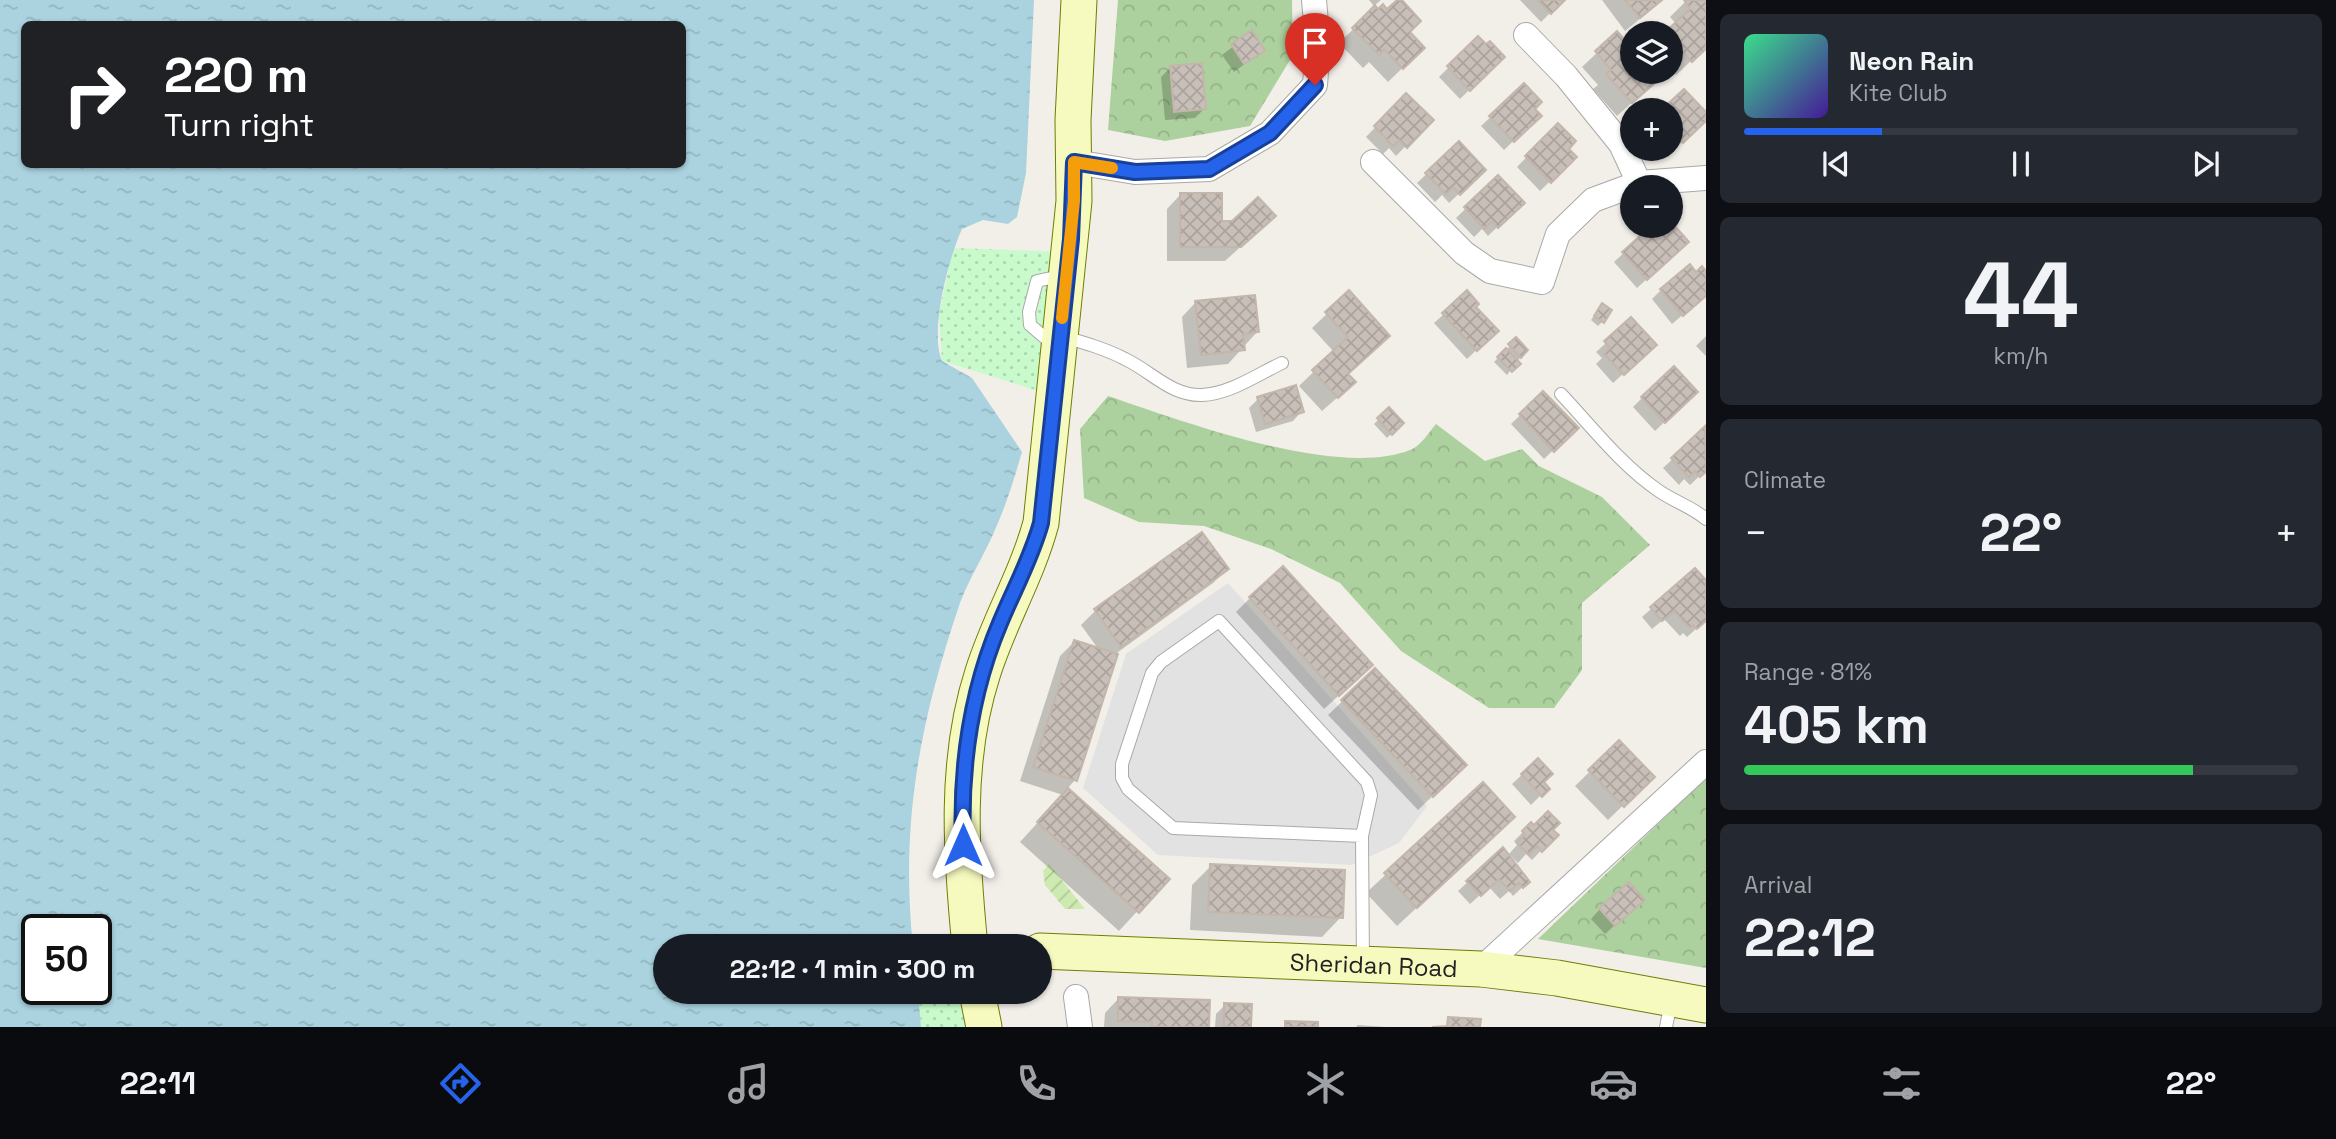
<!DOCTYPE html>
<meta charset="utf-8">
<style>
:root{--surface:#171b24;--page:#242831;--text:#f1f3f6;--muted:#9ea1a6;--line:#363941;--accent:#2563eb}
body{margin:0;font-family:"Space Grotesk",sans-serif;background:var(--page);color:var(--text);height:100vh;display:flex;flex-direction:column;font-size:26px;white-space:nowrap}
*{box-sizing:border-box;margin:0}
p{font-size:23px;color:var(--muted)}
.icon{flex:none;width:38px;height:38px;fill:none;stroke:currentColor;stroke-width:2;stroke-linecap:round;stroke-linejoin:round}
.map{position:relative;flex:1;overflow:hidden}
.side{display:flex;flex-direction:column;gap:14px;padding:14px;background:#0d0f14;width:630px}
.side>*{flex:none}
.hud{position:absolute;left:21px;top:21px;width:665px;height:147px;border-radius:10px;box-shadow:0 2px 5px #0004;background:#202124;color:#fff;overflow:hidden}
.fabs{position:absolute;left:1620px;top:21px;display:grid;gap:14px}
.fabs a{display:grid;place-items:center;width:63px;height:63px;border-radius:50%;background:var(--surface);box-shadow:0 2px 5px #0004;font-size:35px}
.speed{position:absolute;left:21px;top:914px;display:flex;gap:14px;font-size:35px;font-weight:700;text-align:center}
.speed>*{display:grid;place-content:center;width:91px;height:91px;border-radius:50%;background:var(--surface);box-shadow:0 2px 5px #0004;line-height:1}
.speed .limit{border:4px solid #111;border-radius:10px;background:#fff;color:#111}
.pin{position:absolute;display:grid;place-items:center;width:60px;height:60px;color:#fff;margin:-72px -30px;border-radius:50% 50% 50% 0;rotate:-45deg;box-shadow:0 0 7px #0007}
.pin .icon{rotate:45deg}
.me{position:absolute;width:77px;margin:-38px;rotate:0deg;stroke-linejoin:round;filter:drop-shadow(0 0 5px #0008)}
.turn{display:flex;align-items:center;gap:24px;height:147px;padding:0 28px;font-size:32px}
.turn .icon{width:91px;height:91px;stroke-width:2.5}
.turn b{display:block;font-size:49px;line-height:60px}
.big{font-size:52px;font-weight:800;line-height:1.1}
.side .card{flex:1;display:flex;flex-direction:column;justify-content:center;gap:10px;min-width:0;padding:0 24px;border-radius:10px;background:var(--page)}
.side .dial{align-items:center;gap:0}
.dial b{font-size:91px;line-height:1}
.song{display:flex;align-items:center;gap:21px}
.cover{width:84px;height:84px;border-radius:10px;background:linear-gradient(135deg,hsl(150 70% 55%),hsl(260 70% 35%))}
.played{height:7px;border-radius:4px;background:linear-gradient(90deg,var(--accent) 25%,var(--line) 25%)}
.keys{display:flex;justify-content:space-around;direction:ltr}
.heat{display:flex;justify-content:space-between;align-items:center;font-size:38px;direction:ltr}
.charge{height:10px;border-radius:5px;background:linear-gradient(90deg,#34c759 81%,var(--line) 0)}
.trip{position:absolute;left:653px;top:934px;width:399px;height:70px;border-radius:35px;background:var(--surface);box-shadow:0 2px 5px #0004;font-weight:800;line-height:70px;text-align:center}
.tabs{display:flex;height:112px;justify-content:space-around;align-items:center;background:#090b0e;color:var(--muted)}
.tabs .icon{width:49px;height:49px}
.tabs .on{color:var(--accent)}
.tabs b{font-size:32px;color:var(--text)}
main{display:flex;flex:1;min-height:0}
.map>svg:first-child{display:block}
.forest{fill:url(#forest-crowns)}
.park{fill:url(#park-dots)}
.garden{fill:url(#garden-furrows)}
.parking{fill:#e2e2e2}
.water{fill:url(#water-ripples);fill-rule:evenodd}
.shadow{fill:#0003}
.building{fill:url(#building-cross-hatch);stroke:#c4b6ab;stroke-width:2}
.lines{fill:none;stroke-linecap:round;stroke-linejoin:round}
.service-casing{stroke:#a9a9a9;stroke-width:14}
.minor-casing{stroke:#a9a9a9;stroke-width:26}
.secondary-casing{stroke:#707d05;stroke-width:37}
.service{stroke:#fff;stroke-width:12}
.minor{stroke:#fff;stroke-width:24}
.secondary{stroke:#f7fabf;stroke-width:35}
.route-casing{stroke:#184099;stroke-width:18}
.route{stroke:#2563eb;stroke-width:12}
.slow{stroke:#f59e0b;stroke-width:12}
.labels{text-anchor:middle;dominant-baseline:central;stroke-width:6;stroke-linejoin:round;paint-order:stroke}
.street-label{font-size:24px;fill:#222;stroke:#fff}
</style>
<main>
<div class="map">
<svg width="1706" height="1027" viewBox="0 0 1706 1027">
<defs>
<pattern id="forest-crowns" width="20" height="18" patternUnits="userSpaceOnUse" patternTransform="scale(1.75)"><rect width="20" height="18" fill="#add19e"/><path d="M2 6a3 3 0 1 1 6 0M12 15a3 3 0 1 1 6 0" fill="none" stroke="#95b388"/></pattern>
<pattern id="park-dots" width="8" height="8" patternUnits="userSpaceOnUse" patternTransform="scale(1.75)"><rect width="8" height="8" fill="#c8facc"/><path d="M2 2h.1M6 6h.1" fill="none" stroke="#acd6af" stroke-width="1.8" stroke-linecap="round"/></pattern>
<pattern id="garden-furrows" width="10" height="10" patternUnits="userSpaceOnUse" patternTransform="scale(1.75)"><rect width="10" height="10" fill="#cdebb0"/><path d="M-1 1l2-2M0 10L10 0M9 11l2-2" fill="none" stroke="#b0c997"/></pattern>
<pattern id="water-ripples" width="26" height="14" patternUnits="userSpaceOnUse" patternTransform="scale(1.75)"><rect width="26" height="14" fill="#aad3df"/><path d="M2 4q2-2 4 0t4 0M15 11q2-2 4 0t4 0" fill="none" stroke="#92b5bf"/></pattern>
<pattern id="building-cross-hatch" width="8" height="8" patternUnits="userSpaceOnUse" patternTransform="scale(1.75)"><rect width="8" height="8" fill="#c7bfb8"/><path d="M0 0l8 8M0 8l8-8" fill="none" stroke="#aba49e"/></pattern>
</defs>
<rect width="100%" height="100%" fill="#f2efe9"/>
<!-- forest -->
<g class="forest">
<polygon points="1118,0 1292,0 1293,55 1250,126 1165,141 1108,130"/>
<path d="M1108 396C1182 421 1337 479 1410 450 1420 447 1429 432 1436 424L1485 461 1522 449 1539 466 1602 497 1650 545 1582 603V670L1554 708H1489L1401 651 1340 583 1271 549 1204 526 1139 522 1084 498 1080 429Z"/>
<polygon points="1706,778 1706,968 1538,939"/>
</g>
<!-- park -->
<g class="park">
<polygon points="953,248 1069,252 1055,396 942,361 939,314"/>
<polygon points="918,992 977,992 984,1027 921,1027"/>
</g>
<!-- garden -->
<polygon class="garden" points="1049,864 1085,909 1065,909 1045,885 1043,871"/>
<!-- parking -->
<polygon class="parking" points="1228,583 1427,806 1399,843 1351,865 1158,855 1083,788 1126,654"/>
<!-- water -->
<path class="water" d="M0 0H1034L1026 173 1017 217 1008 224 983 220 962 229C949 257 929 331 942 361L972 378 1022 452C1014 479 1006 506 994 532 984 555 969 579 960 603 920 721 900 823 913 947H665V992H918L921 1027H0ZM24 24H682V164H24ZM37 929H96V989H37Z"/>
<!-- shadow -->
<g class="shadow">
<polygon points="1369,0 1381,0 1374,6"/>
<polygon points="1520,0 1563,0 1541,22"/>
<polygon points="1602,0 1663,0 1625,31"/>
<polygon points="1687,0 1706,0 1706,47 1676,75 1671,69 1671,33 1666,33 1676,24 1670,17"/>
<polygon points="1375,8 1423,48 1388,82 1369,62 1363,68 1339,43"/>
<polygon points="1251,33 1263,50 1234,72 1222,55"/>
<polygon points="1617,34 1633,72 1658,72 1661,76 1617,116 1593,89 1598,85 1582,67"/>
<polygon points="1478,38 1503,57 1460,99 1439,77"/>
<polygon points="1171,67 1204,109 1195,118 1165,120 1161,77"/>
<polygon points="1524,86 1533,109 1539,116 1504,150 1481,126"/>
<polygon points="1683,92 1706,114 1706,119 1673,151 1671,110 1664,110"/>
<polygon points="1406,95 1431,120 1396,156 1389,148 1383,154 1366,137"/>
<polygon points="1558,125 1567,149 1575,157 1540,191 1517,167"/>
<polygon points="1459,143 1484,170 1449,203 1442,195 1435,202 1417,183"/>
<polygon points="1498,177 1522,203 1488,236 1482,229 1474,237 1456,218"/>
<polygon points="1181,194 1220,223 1259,230 1225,261 1167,261 1167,209"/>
<polygon points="1653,226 1663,226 1678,251 1637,288 1614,262"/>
<polygon points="1706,273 1706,295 1672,324 1652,299 1661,290"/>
<polygon points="1349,293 1388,335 1347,375 1339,396 1322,411 1299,386 1334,352 1312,328"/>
<polygon points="1196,302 1257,332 1228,364 1187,368 1182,317"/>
<polygon points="1474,307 1487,340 1467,359 1434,323 1444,314"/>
<polygon points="1598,310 1603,321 1598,326 1591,320"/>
<polygon points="1706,336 1706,356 1696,346"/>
<polygon points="1516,340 1526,350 1507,375 1494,362"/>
<polygon points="1606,343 1645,354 1613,383 1596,364 1602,358 1596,352"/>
<polygon points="1696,392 1655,431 1633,407 1642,398"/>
<polygon points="1543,393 1576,428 1544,459 1511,424"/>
<polygon points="1258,399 1302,411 1293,421 1256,432 1249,408"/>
<polygon points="1389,409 1402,423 1387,438 1374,424"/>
<polygon points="1705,429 1706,470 1690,485 1684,479 1679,485 1663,468"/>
<polygon points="1202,534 1227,569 1213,583 1114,655 1075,780 1067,789 1167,879 1119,931 1020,842 1063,795 1020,781 1060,656 1074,642 1099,650 1081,625 1095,611"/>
<polygon points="1695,570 1706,583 1706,620 1687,637 1683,633 1680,636 1664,619 1652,629 1642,617"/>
<polygon points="1250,598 1357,679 1324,709 1236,612"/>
<polygon points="1375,670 1465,765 1418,810 1328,715"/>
<polygon points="1619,743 1652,777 1608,820 1575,786"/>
<polygon points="1538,760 1542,783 1547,789 1531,805 1512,784"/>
<polygon points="1483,784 1494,836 1397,926 1366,893"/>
<polygon points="1531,824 1551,830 1556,835 1532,860 1526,854 1518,863 1509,854 1517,845 1514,841"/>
<polygon points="1502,850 1528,882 1513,896 1509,891 1500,899 1489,887 1470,904 1458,891"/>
<polygon points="1211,866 1341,917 1322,937 1190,930 1192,885"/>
<polygon points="1600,909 1633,909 1605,934 1591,919"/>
<polygon points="1119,998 1206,1027 1104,1027 1105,1013"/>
<polygon points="1225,1005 1250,1027 1215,1027 1216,1014"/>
<polygon points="1358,1025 1386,1027 1356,1027"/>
</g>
<!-- building -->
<g class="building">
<polygon points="1397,0 1402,0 1421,21 1410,32 1425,48 1403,69 1384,49 1379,55 1352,28 1375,5 1378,9 1383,4 1387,9"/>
<polygon points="1538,0 1565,0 1551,14"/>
<polygon points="1625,0 1662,0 1640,18"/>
<polygon points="1706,0 1706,49 1692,62 1671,40 1671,33 1665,32 1690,9 1684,0"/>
<polygon points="1252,30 1265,51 1244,64 1231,44"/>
<polygon points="1617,31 1630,46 1633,44 1633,72 1660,72 1663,76 1632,103 1606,74 1611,70 1595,51"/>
<polygon points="1478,36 1486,44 1490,41 1505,57 1470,91 1447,66"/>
<polygon points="1202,63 1206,109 1174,112 1170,66"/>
<polygon points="1524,83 1542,102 1535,109 1542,116 1514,142 1489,116"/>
<polygon points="1684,89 1706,112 1706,121 1683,143 1677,136 1671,141 1671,110 1661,110"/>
<polygon points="1406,93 1434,120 1407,148 1399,140 1393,146 1374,126"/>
<polygon points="1558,123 1576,141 1569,149 1577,157 1551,183 1525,156"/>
<polygon points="1459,141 1486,170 1460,195 1453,187 1446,194 1425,173"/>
<polygon points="1498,175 1525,203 1498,228 1492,221 1484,229 1464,207"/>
<polygon points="1180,193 1222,193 1222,221 1232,221 1258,197 1276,216 1241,247 1180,247"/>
<polygon points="1674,225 1689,242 1647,280 1622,252 1651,226 1666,226 1669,230"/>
<polygon points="1690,264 1696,272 1702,266 1706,271 1706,296 1683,316 1660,289"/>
<polygon points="1349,290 1390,336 1348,374 1356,382 1338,398 1312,370 1348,337 1325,312"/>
<polygon points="1467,290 1479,304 1476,307 1499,331 1477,351 1442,313"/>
<polygon points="1255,295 1259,332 1243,334 1245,350 1201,355 1195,301"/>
<polygon points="1602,303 1612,310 1604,323 1594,316"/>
<polygon points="1631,317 1657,345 1624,375 1604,354 1610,348 1604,341"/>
<polygon points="1516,337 1528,350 1521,358 1508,344"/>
<polygon points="1506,348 1521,364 1512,372 1497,357"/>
<polygon points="1674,366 1698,392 1665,423 1641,397"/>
<polygon points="1296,385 1304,412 1265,424 1257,397"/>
<polygon points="1543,391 1579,428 1554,452 1519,414"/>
<polygon points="1389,407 1404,423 1392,435 1377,418"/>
<polygon points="1705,426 1706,472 1700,477 1695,471 1689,477 1671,458"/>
<polygon points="1202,532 1229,569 1121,647 1094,609"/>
<polygon points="1283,566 1373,665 1339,696 1249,597"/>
<polygon points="1695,568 1706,580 1706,621 1697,629 1693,625 1690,628 1674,611 1662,621 1650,607"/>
<polygon points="1074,640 1118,654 1077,781 1033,767"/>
<polygon points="1375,668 1467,765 1433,797 1341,700"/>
<polygon points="1619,740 1655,777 1624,807 1588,770"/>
<polygon points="1538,758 1553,774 1544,782 1550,789 1542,797 1521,774"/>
<polygon points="1483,782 1515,817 1417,908 1384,873"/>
<polygon points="1068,788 1170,879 1139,913 1037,822"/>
<polygon points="1548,811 1560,823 1553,830 1559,835 1542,852 1537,846 1529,855 1517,843 1525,835 1522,831 1531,822 1534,825"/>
<polygon points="1503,847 1530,882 1523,888 1519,883 1510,891 1499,879 1481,896 1466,881"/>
<polygon points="1210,864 1345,870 1343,918 1208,912"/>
<polygon points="1629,882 1645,900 1615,926 1599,908"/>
<polygon points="1118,997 1210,1000 1209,1027 1152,1027 1152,1022 1118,1021"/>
<polygon points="1224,1003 1252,1004 1251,1027 1224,1027"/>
<polygon points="1448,1017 1481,1019 1480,1027 1432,1027 1447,1026"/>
<polygon points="1285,1021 1318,1022 1318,1027 1285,1027"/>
</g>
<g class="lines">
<defs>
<g id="service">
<path d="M1064 337C1085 343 1106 349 1125 359 1151 371 1171 396 1202 395 1230 394 1258 374 1282 363"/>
<polyline points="1056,347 1030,325 1029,312 1037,281 1065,275"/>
<path d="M1561 394C1592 427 1622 466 1659 491 1675 502 1692 507 1706 519"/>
<polyline points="1362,836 1371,795 1367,782 1219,621 1161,662 1152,673 1122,764 1122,778 1128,789 1173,828 1362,836 1363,964"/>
<polyline points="1666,1027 1671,1002"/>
</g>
<g id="minor">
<polyline points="1526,35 1566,76 1621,144 1639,183"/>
<polyline points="1075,162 1135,172 1209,169 1270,133 1315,85 1318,45 1314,0"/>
<polyline points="1373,162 1464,253 1490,271 1542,282 1558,234 1593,200 1639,183 1706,178"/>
<polyline points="1481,969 1706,762"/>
<polyline points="1076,997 1080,1027"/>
</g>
<g id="secondary">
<path d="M970 947C961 855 954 761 983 672 999 621 1027 575 1041 523L1074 201 1073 120 1079 0"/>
<path id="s1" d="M1040 951 1481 969 1557 978 1706 1005"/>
<polyline points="977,992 984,1027"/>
</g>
</defs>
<!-- service casing -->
<use href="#service" class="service-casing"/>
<!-- minor casing -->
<use href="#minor" class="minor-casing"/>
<!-- secondary casing -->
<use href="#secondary" class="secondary-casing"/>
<!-- service -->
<use href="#service" class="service"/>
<!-- minor -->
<use href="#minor" class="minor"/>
<!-- secondary -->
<use href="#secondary" class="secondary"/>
</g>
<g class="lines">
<defs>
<path id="route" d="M963 845C960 768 970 694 1000 623 1014 589 1031 559 1041 523L1071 239 1074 162 1135 172 1209 169 1270 133 1315 85"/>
</defs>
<!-- route casing -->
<use href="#route" class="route-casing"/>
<!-- route -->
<use href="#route" class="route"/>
<!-- slow -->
<polyline class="slow" points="1062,318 1074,201 1074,162 1112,168"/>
</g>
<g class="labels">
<!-- street labels -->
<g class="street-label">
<text stroke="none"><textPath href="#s1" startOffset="334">Sheridan Road</textPath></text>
</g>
</g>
</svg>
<div class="fabs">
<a><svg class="icon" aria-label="layers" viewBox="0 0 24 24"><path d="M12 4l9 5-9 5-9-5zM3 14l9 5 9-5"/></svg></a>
<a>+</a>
<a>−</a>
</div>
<div class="speed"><div class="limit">50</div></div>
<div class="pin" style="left:1315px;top:85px;background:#d93025"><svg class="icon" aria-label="arrive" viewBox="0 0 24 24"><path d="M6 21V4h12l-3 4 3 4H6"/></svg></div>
<svg class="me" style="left:963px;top:845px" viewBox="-20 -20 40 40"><path d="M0-17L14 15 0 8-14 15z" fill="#2563eb" stroke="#fff" stroke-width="4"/></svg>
<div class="trip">22:12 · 1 min · 300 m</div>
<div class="hud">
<div class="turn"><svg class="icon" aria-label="right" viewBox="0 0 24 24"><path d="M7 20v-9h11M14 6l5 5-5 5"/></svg><div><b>220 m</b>Turn right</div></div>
</div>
</div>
<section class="side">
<div class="card">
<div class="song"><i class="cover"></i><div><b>Neon Rain</b><p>Kite Club</p></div></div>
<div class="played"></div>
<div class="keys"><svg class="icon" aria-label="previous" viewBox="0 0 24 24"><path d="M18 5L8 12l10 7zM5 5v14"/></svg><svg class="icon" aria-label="pause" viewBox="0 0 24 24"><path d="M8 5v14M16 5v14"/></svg><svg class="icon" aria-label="next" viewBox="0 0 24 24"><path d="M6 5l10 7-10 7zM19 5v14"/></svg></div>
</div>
<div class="card dial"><b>44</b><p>km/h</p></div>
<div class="card"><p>Climate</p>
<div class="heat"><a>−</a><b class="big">22°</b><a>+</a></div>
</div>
<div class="card"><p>Range · 81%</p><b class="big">405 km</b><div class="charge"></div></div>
<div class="card"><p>Arrival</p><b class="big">22:12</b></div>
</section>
</main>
<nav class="tabs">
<b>22:11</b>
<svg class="icon on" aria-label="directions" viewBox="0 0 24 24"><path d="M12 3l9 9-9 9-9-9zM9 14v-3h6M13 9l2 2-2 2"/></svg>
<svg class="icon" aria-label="music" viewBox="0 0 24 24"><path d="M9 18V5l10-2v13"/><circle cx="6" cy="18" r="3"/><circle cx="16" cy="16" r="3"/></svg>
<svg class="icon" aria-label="phone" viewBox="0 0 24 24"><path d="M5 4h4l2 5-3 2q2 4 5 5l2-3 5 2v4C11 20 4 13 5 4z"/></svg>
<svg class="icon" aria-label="climate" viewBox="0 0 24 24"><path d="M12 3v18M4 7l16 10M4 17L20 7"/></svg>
<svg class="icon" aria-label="car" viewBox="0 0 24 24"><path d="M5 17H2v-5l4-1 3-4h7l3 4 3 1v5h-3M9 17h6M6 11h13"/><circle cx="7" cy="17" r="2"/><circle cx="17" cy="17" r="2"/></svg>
<svg class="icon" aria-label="filters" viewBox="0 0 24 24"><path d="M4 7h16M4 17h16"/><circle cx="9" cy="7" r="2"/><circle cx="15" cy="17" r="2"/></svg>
<b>22°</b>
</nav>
